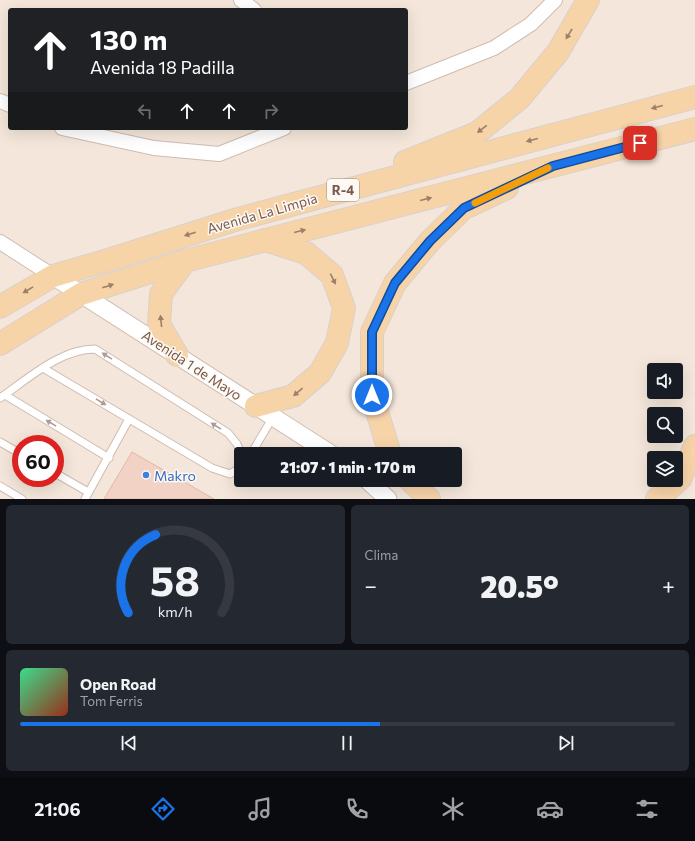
<!DOCTYPE html>
<html lang="es">
<meta charset="utf-8">
<style>
:root{--surface:#171b24;--page:#242831;--text:#f1f3f6;--muted:#9ea1a6;--line:#363941;--accent:#1a73e8}
body{margin:0;font-family:Commissioner,sans-serif;background:var(--page);color:var(--text);height:100vh;display:flex;flex-direction:column;font-size:15px;white-space:nowrap}
*{box-sizing:border-box;margin:0}
p{font-size:13px;color:var(--muted)}
.icon{flex:none;width:22px;height:22px;fill:none;stroke:currentColor;stroke-width:2;stroke-linecap:round;stroke-linejoin:round}
.map{position:relative;height:499px;overflow:hidden}
.drawer{display:flex;flex-direction:column;gap:6px;padding:6px;background:#0d0f14;flex:1}
.drawer>*{flex:none}
.banner{position:absolute;left:8px;top:8px;width:400px;height:122px;border-radius:4px;box-shadow:0 4px 16px #0002;background:#202124;color:#fff;overflow:hidden}
.fabs{position:absolute;left:647px;top:363px;display:grid;gap:8px}
.fabs a{display:grid;place-items:center;width:36px;height:36px;border-radius:4px;background:var(--surface);box-shadow:0 4px 16px #0002;font-size:20px}
.speed{position:absolute;left:12px;top:435px;display:flex;gap:8px;font-size:20px;font-weight:700;text-align:center}
.speed>*{display:grid;place-content:center;width:52px;height:52px;border-radius:50%;background:var(--surface);box-shadow:0 4px 16px #0002;line-height:1}
.speed .limit{border:6px solid #d22;background:#fff;color:#111}
.pin{position:absolute;display:grid;place-items:center;width:34px;height:34px;color:#fff;margin:-17px;border-radius:8px;box-shadow:0 2px 6px #0006}
.me{position:absolute;width:44px;margin:-22px;rotate:0deg;stroke-linejoin:round;filter:drop-shadow(0 0 3px #0008)}
.turn{display:flex;align-items:center;gap:14px;height:84px;padding:0 16px;font-size:18px}
.turn .icon{width:52px;height:52px;stroke-width:2.5}
.turn b{display:block;font-size:28px;line-height:34px}
.lanes{display:flex;align-items:center;height:38px;padding:0 16px;background:#0003;justify-content:center;gap:20px;direction:ltr}
.lanes .off{opacity:.35}
.big{font-size:30px;font-weight:800;line-height:1.1}
.drawer .card{flex:1;display:flex;flex-direction:column;justify-content:center;gap:6px;min-width:0;padding:0 14px;border-radius:6px;background:var(--page)}
.drawer .dial{align-items:center;gap:0}
.dial svg{height:104px;overflow:visible;fill:none;stroke:var(--line);stroke-width:7;stroke-linecap:round;text-anchor:middle}
.dial text{fill:var(--text);stroke:none}
.song{display:flex;align-items:center;gap:12px}
.cover{width:48px;height:48px;border-radius:6px;background:linear-gradient(135deg,hsl(150 70% 55%),hsl(10 70% 35%))}
.played{height:4px;border-radius:2px;background:linear-gradient(90deg,var(--accent) 55%,var(--line) 55%)}
.keys{display:flex;justify-content:space-around;direction:ltr}
.heat{display:flex;justify-content:space-between;align-items:center;font-size:22px;direction:ltr}
.drawer .tiles{flex:1;display:grid;gap:6px;grid-template-columns:1fr 1fr}
.card:last-child{grid-column:span 2}
.trip{position:absolute;left:234px;top:447px;width:228px;height:40px;border-radius:4px;background:var(--surface);box-shadow:0 4px 16px #0002;font-weight:800;line-height:40px;text-align:center}
.tab-bar{display:flex;height:64px;justify-content:space-around;align-items:center;background:#090b0e;color:var(--muted)}
.tab-bar .icon{width:28px;height:28px}
.tab-bar .on{color:var(--accent)}
.tab-bar b{font-size:18px;color:var(--text)}
.map>svg:first-child{display:block}
.residential{fill:#f4e6da;fill-rule:evenodd}
.building{fill:#f1d2c4;stroke:#e3b7a5}
.lines{fill:none;stroke-linecap:round;stroke-linejoin:round}
.service-casing{stroke:#cfbcb0;stroke-width:9}
.minor-casing{stroke:#cfbcb0;stroke-width:16}
.tertiary-casing{stroke:#cfbcb0;stroke-width:19}
.primary-casing{stroke:#d9d1cd;stroke-width:24}
.service{stroke:#fff;stroke-width:7}
.minor{stroke:#fff;stroke-width:14}
.tertiary{stroke:#fff;stroke-width:17}
.primary{stroke:#f7d3a8;stroke-width:22}
.oneway{fill:#9e7e69}
.oneway2{fill:#ae9c95}
.route-casing{stroke:#114b97;stroke-width:10}
.route{stroke:#1a73e8;stroke-width:7}
.slow{stroke:#f59e0b;stroke-width:7}
.shop-dot{fill:#3f7fe0;stroke:#fef9f3;stroke-width:1.5}
.labels{text-anchor:middle;dominant-baseline:central;stroke-width:3;stroke-linejoin:round;paint-order:stroke}
.shield{fill:#fef9f3;stroke:#a08a80;stroke-width:1}
.shield-label{font-size:13px;font-weight:bold;fill:#785a4e}
.street-label{font-size:14px;fill:#785a4e;stroke:#fef9f3}
.shop-label{font-size:14px;fill:#366cbe;stroke:#fef9f3;text-anchor:start}
</style>
<div class="map">
<svg width="695" height="499" viewBox="0 0 695 499">
<rect width="100%" height="100%" fill="#fcf4ec"/>
<!-- residential -->
<path class="residential" d="M0 0H695V499H0ZM10 10H406V128H10ZM654 370H676V392H654ZM654 414H676V436H654ZM21 444H55V478H21ZM241 454H455V480H241ZM654 458H676V480H654Z"/>
<!-- building -->
<polygon class="building" points="132,452 214,499 104,499"/>
<g class="lines">
<defs>
<g id="service">
<polyline points="43,368 212,468 230,474 241,467"/>
<polyline points="5,395 109,458"/>
<path d="M0 398C28 379 60 349 95 349L228 433 237 444 241 454"/>
<polyline points="0,442 21,454"/>
<polyline points="251,454 273,417"/>
<polyline points="55,473 88,492"/>
<polyline points="0,486 22,499"/>
<polyline points="85,499 129,419"/>
</g>
<g id="minor">
<polyline points="241,0 254,10"/>
<polyline points="406,83 494,48 531,24 555,0"/>
<polyline points="0,101 10,105"/>
<polyline points="62,128 154,148 219,154 284,128"/>
<polyline points="0,242 53,276"/>
</g>
<g id="tertiary">
<polyline points="53,276 331,454"/>
<polyline points="367,480 388,499"/>
</g>
<g id="primary">
<polyline points="405,162 477,133 519,99 558,52 588,0"/>
<polyline points="0,307 53,276 105,261 238,219 695,97"/>
<polyline points="0,344 81,294 185,261 695,129"/>
<polyline points="177,355 159,324 161,294 185,261"/>
<polyline points="256,406 293,396 320,373 337,343 344,308 332,275 306,253 265,240"/>
<polyline points="390,454 372,395 372,332 395,283 430,241 464,208 507,188"/>
<polyline points="410,480 429,499"/>
<polyline points="657,499 680,479 695,446"/>
</g>
</defs>
<!-- service casing -->
<use href="#service" class="service-casing"/>
<!-- minor casing -->
<use href="#minor" class="minor-casing"/>
<!-- tertiary casing -->
<use href="#tertiary" class="tertiary-casing"/>
<!-- primary casing -->
<use href="#primary" class="primary-casing"/>
<!-- service -->
<use href="#service" class="service"/>
<!-- minor -->
<use href="#minor" class="minor"/>
<!-- tertiary -->
<use href="#tertiary" class="tertiary"/>
<!-- primary -->
<use href="#primary" class="primary"/>
</g>
<!-- one-way arrows -->
<defs><path id="oneway-solid" d="M-6-.8H1V-3.2L6.5 0L1 3.2V.8H-6Z"/></defs>
<g class="oneway">
<use href="#oneway-solid" transform="translate(569 34) rotate(121)"/>
<use href="#oneway-solid" transform="translate(657 107) rotate(165)"/>
<use href="#oneway-solid" transform="translate(482 129) rotate(142)"/>
<use href="#oneway-solid" transform="translate(532 140) rotate(165)"/>
<use href="#oneway-solid" transform="translate(426 199) rotate(-14)"/>
<use href="#oneway-solid" transform="translate(300 231) rotate(-14)"/>
<use href="#oneway-solid" transform="translate(190 234) rotate(162)"/>
<use href="#oneway-solid" transform="translate(333 279) rotate(64)"/>
<use href="#oneway-solid" transform="translate(108 286) rotate(-18)"/>
<use href="#oneway-solid" transform="translate(28 290) rotate(149)"/>
<use href="#oneway-solid" transform="translate(161 321) rotate(-96)"/>
<use href="#oneway-solid" transform="translate(298 392) rotate(140)"/>
</g>
<g class="oneway2">
<use href="#oneway-solid" transform="translate(107 356) rotate(-148)"/>
<use href="#oneway-solid" transform="translate(101 402) rotate(31)"/>
<use href="#oneway-solid" transform="translate(51 423) rotate(-149)"/>
<use href="#oneway-solid" transform="translate(216 426) rotate(-148)"/>
</g>
<g class="lines">
<defs>
<polyline id="route" points="372,395 372,332 395,283 430,241 464,208 553,166 640,143"/>
</defs>
<!-- route casing -->
<use href="#route" class="route-casing"/>
<!-- route -->
<use href="#route" class="route"/>
<!-- slow -->
<polyline class="slow" points="475,203 548,168"/>
</g>
<!-- markers -->
<circle class="shop-dot" cx="146" cy="475" r="4"/>
<g class="labels">
<!-- shield labels -->
<rect class="shield" x="327" y="179" width="32" height="22" rx="3"/>
<g class="shield-label">
<text x="343" y="190">R-4</text>
</g>
<!-- street labels -->
<g class="street-label">
<text transform="translate(262 213) rotate(-16)">Avenida La Limpia</text>
<text transform="translate(192 365) rotate(33)">Avenida 1 de Mayo</text>
</g>
<!-- shop labels -->
<g class="shop-label">
<text x="154" y="475">Makro</text>
</g>
</g>
</svg>
<div class="fabs">
<a><svg class="icon" aria-label="sound" viewBox="0 0 24 24"><path d="M4 9h4l5-4v14l-5-4H4zM17 9q2 3 0 6"/></svg></a>
<a><svg class="icon" aria-label="search" viewBox="0 0 24 24"><circle cx="10" cy="10" r="6"/><path d="M15 15l6 6"/></svg></a>
<a><svg class="icon" aria-label="layers" viewBox="0 0 24 24"><path d="M12 4l9 5-9 5-9-5zM3 14l9 5 9-5"/></svg></a>
</div>
<div class="speed"><div class="limit">60</div></div>
<div class="pin" style="left:640px;top:143px;background:#d93025"><svg class="icon" aria-label="arrive" viewBox="0 0 24 24"><path d="M6 21V4h12l-3 4 3 4H6"/></svg></div>
<svg class="me" style="left:372px;top:395px" viewBox="-20 -20 40 40"><circle r="17" fill="#1a73e8" stroke="#fff" stroke-width="3"/><path d="M0-11L8 9 0 5-8 9z" fill="#fff"/></svg>
<div class="trip">21:07 · 1 min · 170 m</div>
<div class="banner">
<div class="turn"><svg class="icon" aria-label="ahead" viewBox="0 0 24 24"><path d="M12 20V5M6 11l6-6 6 6"/></svg><div><b>130 m</b>Avenida 18 Padilla</div></div>
<div class="lanes"><svg class="icon off" aria-label="left" viewBox="0 0 24 24"><path d="M17 20v-9H6M10 6l-5 5 5 5"/></svg><svg class="icon" aria-label="ahead" viewBox="0 0 24 24"><path d="M12 20V5M6 11l6-6 6 6"/></svg><svg class="icon" aria-label="ahead" viewBox="0 0 24 24"><path d="M12 20V5M6 11l6-6 6 6"/></svg><svg class="icon off" aria-label="right" viewBox="0 0 24 24"><path d="M7 20v-9h11M14 6l5 5-5 5"/></svg></div>
</div>
</div>
<section class="drawer">
<div class="tiles">
<div class="card dial"><svg viewBox="0 0 100 80">
<path d="M14 69A42 42 0 1 1 86 69"/>
<path d="M14 69A42 42 0 0 1 35 9" stroke="#1a73e8"/>
<text x="50" y="56" font-size="32" font-weight="700">58</text>
<text x="50" y="72" font-size="11">km/h</text>
</svg></div>
<div class="card"><p>Clima</p>
<div class="heat"><a>−</a><b class="big">20.5°</b><a>+</a></div>
</div>
<div class="card">
<div class="song"><i class="cover"></i><div><b>Open Road</b><p>Tom Ferris</p></div></div>
<div class="played"></div>
<div class="keys"><svg class="icon" aria-label="previous" viewBox="0 0 24 24"><path d="M18 5L8 12l10 7zM5 5v14"/></svg><svg class="icon" aria-label="pause" viewBox="0 0 24 24"><path d="M8 5v14M16 5v14"/></svg><svg class="icon" aria-label="next" viewBox="0 0 24 24"><path d="M6 5l10 7-10 7zM19 5v14"/></svg></div>
</div>
</div>
</section>
<nav class="tab-bar">
<b>21:06</b>
<svg class="icon on" aria-label="directions" viewBox="0 0 24 24"><path d="M12 3l9 9-9 9-9-9zM9 14v-3h6M13 9l2 2-2 2"/></svg>
<svg class="icon" aria-label="music" viewBox="0 0 24 24"><path d="M9 18V5l10-2v13"/><circle cx="6" cy="18" r="3"/><circle cx="16" cy="16" r="3"/></svg>
<svg class="icon" aria-label="phone" viewBox="0 0 24 24"><path d="M5 4h4l2 5-3 2q2 4 5 5l2-3 5 2v4C11 20 4 13 5 4z"/></svg>
<svg class="icon" aria-label="climate" viewBox="0 0 24 24"><path d="M12 3v18M4 7l16 10M4 17L20 7"/></svg>
<svg class="icon" aria-label="car" viewBox="0 0 24 24"><path d="M5 17H2v-5l4-1 3-4h7l3 4 3 1v5h-3M9 17h6M6 11h13"/><circle cx="7" cy="17" r="2"/><circle cx="17" cy="17" r="2"/></svg>
<svg class="icon" aria-label="filters" viewBox="0 0 24 24"><path d="M4 7h16M4 17h16"/><circle cx="9" cy="7" r="2"/><circle cx="15" cy="17" r="2"/></svg>
</nav>
